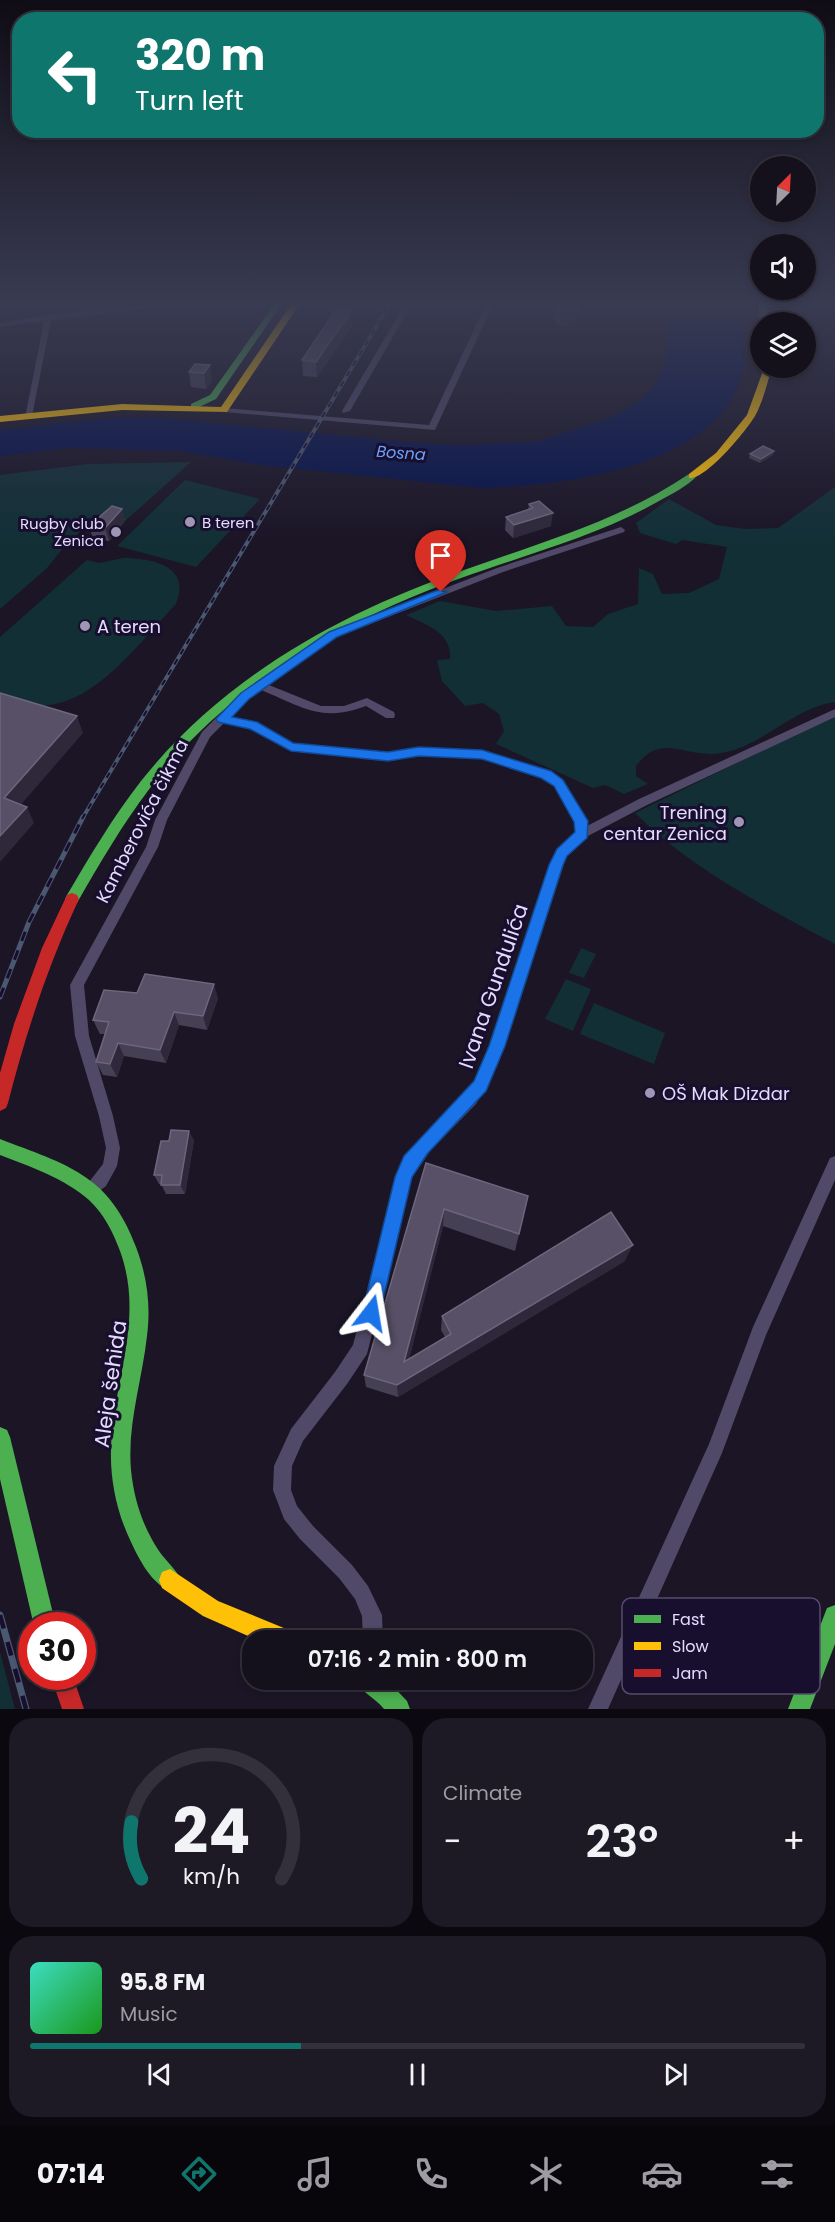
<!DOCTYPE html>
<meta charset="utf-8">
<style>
:root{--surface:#14101c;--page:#1d1925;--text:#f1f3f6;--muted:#9d9da3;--line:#33303b;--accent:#0f766e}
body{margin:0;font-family:Poppins,sans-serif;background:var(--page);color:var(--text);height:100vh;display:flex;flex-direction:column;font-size:22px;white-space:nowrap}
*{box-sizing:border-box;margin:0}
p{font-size:20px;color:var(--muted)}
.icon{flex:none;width:33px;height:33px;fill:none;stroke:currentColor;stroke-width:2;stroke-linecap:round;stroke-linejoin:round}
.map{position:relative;height:1709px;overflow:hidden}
.panel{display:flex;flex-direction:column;gap:9px;padding:9px;background:#0b090f;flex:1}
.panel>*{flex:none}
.hud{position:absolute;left:12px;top:12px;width:812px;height:126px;border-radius:24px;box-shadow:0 3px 9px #0003,0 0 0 2px var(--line);background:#0f766e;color:#fff;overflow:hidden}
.needle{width:39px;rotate:24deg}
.fabs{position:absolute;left:750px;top:156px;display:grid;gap:12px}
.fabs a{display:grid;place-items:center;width:66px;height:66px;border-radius:50%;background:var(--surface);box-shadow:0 3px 9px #0003,0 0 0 2px var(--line);font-size:30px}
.speed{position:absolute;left:18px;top:1612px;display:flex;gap:12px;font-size:30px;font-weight:700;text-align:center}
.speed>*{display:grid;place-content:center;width:78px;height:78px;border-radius:50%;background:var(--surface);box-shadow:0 3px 9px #0003,0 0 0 2px var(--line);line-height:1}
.speed .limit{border:9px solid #d22;background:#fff;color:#111}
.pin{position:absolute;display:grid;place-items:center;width:51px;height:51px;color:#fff;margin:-62px -26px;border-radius:50% 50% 50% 0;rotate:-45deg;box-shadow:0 0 6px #0007}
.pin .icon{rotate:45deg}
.me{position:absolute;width:66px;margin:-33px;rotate:14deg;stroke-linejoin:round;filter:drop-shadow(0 0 4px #0008)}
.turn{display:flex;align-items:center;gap:21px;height:126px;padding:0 24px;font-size:27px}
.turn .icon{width:78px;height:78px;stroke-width:2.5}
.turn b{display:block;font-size:42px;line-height:51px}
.big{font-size:45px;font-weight:600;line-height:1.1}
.panel .widget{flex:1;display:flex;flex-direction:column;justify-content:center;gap:9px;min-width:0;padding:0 21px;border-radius:24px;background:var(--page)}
.panel .dial{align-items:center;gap:0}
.dial svg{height:156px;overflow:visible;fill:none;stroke:var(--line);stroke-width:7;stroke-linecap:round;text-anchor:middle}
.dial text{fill:var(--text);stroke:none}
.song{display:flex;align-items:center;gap:18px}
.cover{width:72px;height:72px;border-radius:9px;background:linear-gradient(135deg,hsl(170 70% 55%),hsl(120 70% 35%))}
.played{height:6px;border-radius:3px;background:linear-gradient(90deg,var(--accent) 35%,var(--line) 35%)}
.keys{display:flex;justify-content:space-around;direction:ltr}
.heat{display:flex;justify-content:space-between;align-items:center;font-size:33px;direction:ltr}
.panel .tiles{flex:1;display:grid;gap:9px;grid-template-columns:1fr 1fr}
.widget:last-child{grid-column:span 2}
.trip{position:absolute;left:242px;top:1630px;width:351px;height:60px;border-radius:24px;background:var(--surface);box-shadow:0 3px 9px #0003,0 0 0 2px var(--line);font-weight:600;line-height:60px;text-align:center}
.tabs{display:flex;height:96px;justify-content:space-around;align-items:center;background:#08060b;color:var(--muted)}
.tabs .icon{width:42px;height:42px}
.tabs .on{color:var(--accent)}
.tabs b{font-size:27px;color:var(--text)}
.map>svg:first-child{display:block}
.green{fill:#122f36}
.water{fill:#07144c}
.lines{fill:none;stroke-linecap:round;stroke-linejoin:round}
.street{fill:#504967;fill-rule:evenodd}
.fast{fill:#4caf50;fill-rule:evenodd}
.slow{fill:#ffc107;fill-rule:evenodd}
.jam{fill:#c62828;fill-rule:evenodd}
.rail-far2-casing{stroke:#4a5871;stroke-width:4}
.rail-far1-casing{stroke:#4a5871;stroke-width:5}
.rail-casing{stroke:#4a5871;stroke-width:7}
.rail-far2{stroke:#180e2d;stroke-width:2;stroke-dasharray:6;stroke-linecap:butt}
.rail-far1{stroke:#180e2d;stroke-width:3;stroke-dasharray:10;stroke-linecap:butt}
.rail{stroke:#180e2d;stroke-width:4.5;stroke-dasharray:14;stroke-linecap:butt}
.wall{fill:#464054}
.shaded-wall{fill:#2e283a}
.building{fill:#575066;stroke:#6d667e;stroke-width:1.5}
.route{fill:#1a73e8;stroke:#114b97;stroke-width:1.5}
.poi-dot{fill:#9e96b3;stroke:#180e2d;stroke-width:2}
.labels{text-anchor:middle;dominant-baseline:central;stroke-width:6;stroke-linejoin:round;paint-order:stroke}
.far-poi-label{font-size:15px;fill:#e4dbff;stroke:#180e2d;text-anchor:start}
.far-water-label{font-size:16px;font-style:italic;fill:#69a2ff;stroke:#180e2d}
.poi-label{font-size:18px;fill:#e4dbff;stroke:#180e2d;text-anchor:start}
.street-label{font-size:18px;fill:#e4dbff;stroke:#180e2d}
.near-street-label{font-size:21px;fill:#e4dbff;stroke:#180e2d}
.key{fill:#180e2d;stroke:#554c6c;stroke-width:1.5}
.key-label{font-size:16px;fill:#e4dbff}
</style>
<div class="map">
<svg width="835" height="1709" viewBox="0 0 835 1709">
<rect width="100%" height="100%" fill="#1b1526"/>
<!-- green -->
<g class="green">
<polygon points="191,462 125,521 98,514 63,548 47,568 0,609 0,475 88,464"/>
<polygon points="185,480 260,499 196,567 117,546"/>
<path d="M835 487V702C793 708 763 746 721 753 685 759 662 731 636 766V776L648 784 624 794 605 785 593 788 496 744 504 731 499 714 483 703 465 706 442 681 437 660 450 659C452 632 426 625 406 615L440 601 496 611 552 606 566 626 593 627 608 614 638 604 639 568 653 574 662 594 689 593 719 579 727 547 682 540 676 544 640 533 636 523 669 499 716 525 745 529 778 528Z"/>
<path d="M123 558C152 558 192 566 176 604 142 639 100 699 49 705 32 707 16 700 0 694V637L87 560 99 563Z"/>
<path d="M835 715V944C766 907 691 869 635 813Z"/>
<polygon points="581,948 596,954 584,978 569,973"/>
<polygon points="566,979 591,989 573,1031 545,1019"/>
<polygon points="594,1003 665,1033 654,1064 580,1034"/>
<polygon points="0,1652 15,1709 0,1709"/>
</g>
<!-- water -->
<path class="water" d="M666 302H738C740 322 747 358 742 375 717 467 562 486 481 488L260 465 182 451 68 448 0 456V430L113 418H163L418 443 463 445 539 441 612 417 638 402 653 388 666 360Z"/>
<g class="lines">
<!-- street -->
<g class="street">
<polygon points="171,302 201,302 51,320 32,416 25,418 44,321 0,327 0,323 48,315"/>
<polygon points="406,302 413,302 350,411 343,413 342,411"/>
<polygon points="487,302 494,302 435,430 224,412 220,410 224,408 429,425"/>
<path d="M621 527 625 530 624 532 503 572 337 637 269 685 321 706H344L367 698 394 712 395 715 394 718H386L366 706C321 723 303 707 261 690L249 699 230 717 257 722 293 743 388 753 419 748 486 751 550 771 562 780 585 818 587 826 639 799 835 709V717L647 805 586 837 567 855 499 1062 492 1076 476 1104 431 1150 411 1179 367 1354 347 1384 303 1441 292 1466 291 1490 297 1506 313 1526 352 1565 368 1586 382 1615 383 1641H363L362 1616 355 1599 339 1578 300 1539 284 1519 273 1490 274 1466 291 1429 335 1372 353 1345 396 1177 405 1160 420 1140 466 1094 482 1067 556 853 576 833 575 821 554 786 542 777 482 758 419 756 388 761 291 751 250 728 224 723 210 737 167 820 158 847 84 985 89 1036 113 1116 120 1148 117 1166 106 1186 90 1198 85 1196 82 1191 103 1164 106 1148 99 1116 75 1036 70 985 146 847 155 820 202 732 241 693 329 633 497 568Z"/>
<polygon points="835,1156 835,1180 766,1335 722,1453 608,1709 588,1709 709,1444 753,1327 830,1158"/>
</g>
<!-- fast -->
<g class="fast">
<polygon points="276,302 283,302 216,399 197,408 191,408 191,404 210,395"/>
<polygon points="758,302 766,302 768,322 760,322"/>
<path d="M689 474 697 476C687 486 672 494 659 501 605 532 545 549 487 569 358 612 233 678 150 788 122 825 100 863 77 903H67L65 899 67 895C90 856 113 817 141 781 224 677 340 613 464 570 542 542 619 521 689 474Z"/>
<path d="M0 1139C67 1165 109 1174 136 1247 147 1276 151 1305 147 1336 142 1381 127 1425 131 1470 134 1500 143 1527 159 1551 166 1561 176 1569 181 1580L178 1588 170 1591C151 1583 139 1559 131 1542 117 1513 110 1481 111 1449 113 1380 145 1320 120 1251 113 1232 104 1214 89 1200 64 1178 31 1167 0 1155Z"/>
<polygon points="0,1427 7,1430 10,1437 56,1626 34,1626 0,1479"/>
<polygon points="835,1605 835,1644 810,1709 788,1709 827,1608"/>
<path d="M356 1680H387L407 1701 410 1709H384C376 1698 361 1693 356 1680Z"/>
</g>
<!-- slow -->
<g class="slow">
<polygon points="292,303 299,305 227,412 122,410 0,422 0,416 122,404 221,407"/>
<path d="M764 368H772C767 383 763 402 755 416 746 431 706 480 689 478V474L716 453 747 415Z"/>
<polygon points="170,1569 218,1601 296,1633 299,1641 257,1640 203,1616 162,1588 159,1580 162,1572"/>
</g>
<!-- jam -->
<g class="jam">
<path d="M72 893 77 895 79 899C48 965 26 1033 8 1103L6 1108 0 1111V1073L14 1024 42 948 67 895Z"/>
<polygon points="51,1677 73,1677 84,1709 62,1709"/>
</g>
<defs>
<polyline id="rail-far2" points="82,819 391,302"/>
<polyline id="rail-far1" points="0,997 29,922 83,817"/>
<polyline id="rail" points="0,1615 26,1709"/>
</defs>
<!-- rail-far2 casing -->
<use href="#rail-far2" class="rail-far2-casing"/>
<!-- rail-far1 casing -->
<use href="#rail-far1" class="rail-far1-casing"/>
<!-- rail casing -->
<use href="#rail" class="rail-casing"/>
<!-- rail-far2 -->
<use href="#rail-far2" class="rail-far2"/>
<!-- rail-far1 -->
<use href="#rail-far1" class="rail-far1"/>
<!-- rail -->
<use href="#rail" class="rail"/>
</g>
<!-- wall -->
<g class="wall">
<polygon points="505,302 521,302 513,309 504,308"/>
<polygon points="554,302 577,324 559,326 553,317"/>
<polygon points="352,310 353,325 317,377 303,376 302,360"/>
<polygon points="195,364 212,381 206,389 191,387 189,372"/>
<polygon points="750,454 773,455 760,463 749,458"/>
<polygon points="529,504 551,526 513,538 505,530 506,517 528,510"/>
<polygon points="122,509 125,521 109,541 93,539 89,526"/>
<polygon points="137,993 218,998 207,1030 179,1025 166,1063 124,1056 117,1077 103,1075 96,1062 105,1034 100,1034 93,1020"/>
<polygon points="194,1140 185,1194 166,1194 161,1184 159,1184 154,1175 169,1141"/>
<polygon points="426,1163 528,1196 515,1251 443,1226 409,1359 445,1337 441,1330 442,1316 625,1261 398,1397 366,1387 364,1375"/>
</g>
<!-- shaded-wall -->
<g class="shaded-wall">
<polygon points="517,302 521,302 513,309 513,306"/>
<polygon points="578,309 577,324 559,326 561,311"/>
<polygon points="352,310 353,325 317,377 316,362"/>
<polygon points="210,365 212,381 206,389 204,373"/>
<polygon points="774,451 773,455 760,463 761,459"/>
<polygon points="122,509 125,521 109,541 105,528"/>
<polygon points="553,513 551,526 513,538 514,525"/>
<polygon points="77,716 83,733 12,815 4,798"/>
<polygon points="27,807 34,823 0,862 0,836"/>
<polygon points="214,984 218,998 207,1030 203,1016"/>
<polygon points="174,1012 179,1025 166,1063 160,1050"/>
<polygon points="118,1043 124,1056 117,1077 110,1064"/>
<polygon points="189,1131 194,1140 185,1194 180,1185"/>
<polygon points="444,1209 443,1226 405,1375 404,1362"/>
<polygon points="633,1245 625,1261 398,1397 397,1385"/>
</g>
<!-- building -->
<g class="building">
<polygon points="505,302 517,302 513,306 504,304"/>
<polygon points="555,302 573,302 578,309 561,311"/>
<polygon points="337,308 352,310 316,362 302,360"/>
<polygon points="195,364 210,365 204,373 189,372"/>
<polygon points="763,446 774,451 761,459 750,454"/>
<polygon points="539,501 553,513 514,525 506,517 533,508 529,504"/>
<polygon points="112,506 122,509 105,528 89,526"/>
<polygon points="0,693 77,716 4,798 27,807 0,836"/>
<polygon points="145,974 214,984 203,1016 174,1012 160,1050 118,1043 110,1064 96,1062 109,1022 93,1020 104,990 137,993"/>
<polygon points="171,1130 189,1131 180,1185 161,1185 162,1175 154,1175 161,1141 169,1141"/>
<polygon points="426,1163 528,1196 519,1234 444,1209 404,1362 451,1334 442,1316 611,1212 633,1245 397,1385 364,1375"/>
</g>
<!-- sky -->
<linearGradient id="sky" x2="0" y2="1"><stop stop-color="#0f0c15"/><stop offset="0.56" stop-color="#393b52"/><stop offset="1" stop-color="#393b52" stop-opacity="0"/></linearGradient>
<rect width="835" height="542" fill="url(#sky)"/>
<!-- route -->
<polygon class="route" points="438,590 447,592 337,637 249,699 232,717 257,722 293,743 388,752 419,747 482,750 551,771 563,780 588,821 587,838 567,856 563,865 505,1046 486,1091 427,1154 412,1177 380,1313 378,1320 371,1322 364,1320 362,1313 395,1177 404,1156 474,1081 489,1046 549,865 557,849 575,832 574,822 554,786 541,778 482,759 419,756 388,761 291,751 250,729 218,722 216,719 241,693 329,632"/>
<!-- markers -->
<g class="poi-dot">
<circle cx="190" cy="522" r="6"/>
<circle cx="116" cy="532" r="6"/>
<circle cx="85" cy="626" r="6"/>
<circle cx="739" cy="822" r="6"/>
<circle cx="650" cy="1093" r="6"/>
</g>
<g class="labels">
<!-- far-poi labels -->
<g class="far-poi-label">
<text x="202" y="522">B teren</text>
<text x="104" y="523" text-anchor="end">Rugby club<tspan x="104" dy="17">Zenica</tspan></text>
</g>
<!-- far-water labels -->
<g class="far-water-label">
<text transform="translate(401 453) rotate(4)">Bosna</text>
</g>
<!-- poi labels -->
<g class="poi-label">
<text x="97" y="626">A teren</text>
<text x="727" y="812" text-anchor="end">Trening<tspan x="727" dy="21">centar Zenica</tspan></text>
<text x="662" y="1093">OŠ Mak Dizdar</text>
</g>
<!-- street labels -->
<g class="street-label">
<text transform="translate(142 821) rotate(-63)">Kamberovića čikma</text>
</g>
<!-- near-street labels -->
<g class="near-street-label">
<text transform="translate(493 986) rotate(-71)">Ivana Gundulića</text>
<text transform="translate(110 1384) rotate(-82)">Aleja šehida</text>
</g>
</g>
<!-- legend -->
<rect x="622" y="1598" width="198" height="96" rx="9" class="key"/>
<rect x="634" y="1615" width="27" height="8" fill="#4caf50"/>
<rect x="634" y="1642" width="27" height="8" fill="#ffc107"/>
<rect x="634" y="1669" width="27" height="8" fill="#c62828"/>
<g class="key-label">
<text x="672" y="1625">Fast</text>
<text x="672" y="1652">Slow</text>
<text x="672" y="1679">Jam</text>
</g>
</svg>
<div class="fabs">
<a><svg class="needle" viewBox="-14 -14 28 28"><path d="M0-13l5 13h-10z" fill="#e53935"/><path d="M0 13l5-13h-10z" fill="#9d9da3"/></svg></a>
<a><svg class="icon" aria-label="sound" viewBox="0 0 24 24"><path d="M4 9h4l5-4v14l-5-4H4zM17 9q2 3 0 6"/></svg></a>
<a><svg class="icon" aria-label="layers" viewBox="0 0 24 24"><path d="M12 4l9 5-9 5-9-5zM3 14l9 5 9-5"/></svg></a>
</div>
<div class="speed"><div class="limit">30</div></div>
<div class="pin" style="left:441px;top:592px;background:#d93025"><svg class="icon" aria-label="arrive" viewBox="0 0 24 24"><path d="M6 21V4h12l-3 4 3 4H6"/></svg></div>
<svg class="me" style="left:371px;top:1313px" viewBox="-20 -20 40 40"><path d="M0-17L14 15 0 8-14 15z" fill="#1a73e8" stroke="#fff" stroke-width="4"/></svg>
<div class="trip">07:16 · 2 min · 800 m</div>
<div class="hud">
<div class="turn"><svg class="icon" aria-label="left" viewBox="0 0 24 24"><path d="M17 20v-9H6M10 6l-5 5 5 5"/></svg><div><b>320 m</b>Turn left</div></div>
</div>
</div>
<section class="panel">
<div class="tiles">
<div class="widget dial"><svg viewBox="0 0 100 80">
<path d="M14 69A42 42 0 1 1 86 69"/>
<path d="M14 69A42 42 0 0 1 9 40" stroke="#0f766e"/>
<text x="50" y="56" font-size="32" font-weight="700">24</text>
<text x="50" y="72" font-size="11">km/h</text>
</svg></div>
<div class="widget"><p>Climate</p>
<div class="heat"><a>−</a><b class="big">23°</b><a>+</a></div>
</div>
<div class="widget">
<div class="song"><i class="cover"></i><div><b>95.8 FM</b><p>Music</p></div></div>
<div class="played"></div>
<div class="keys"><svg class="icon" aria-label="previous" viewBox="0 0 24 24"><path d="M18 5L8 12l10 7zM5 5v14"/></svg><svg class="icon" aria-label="pause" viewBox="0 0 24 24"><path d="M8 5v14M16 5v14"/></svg><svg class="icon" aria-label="next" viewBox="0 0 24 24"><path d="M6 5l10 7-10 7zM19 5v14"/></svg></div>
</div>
</div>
</section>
<nav class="tabs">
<b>07:14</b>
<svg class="icon on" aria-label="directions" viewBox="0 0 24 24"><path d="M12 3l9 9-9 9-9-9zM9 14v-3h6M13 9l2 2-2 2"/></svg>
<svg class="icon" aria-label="music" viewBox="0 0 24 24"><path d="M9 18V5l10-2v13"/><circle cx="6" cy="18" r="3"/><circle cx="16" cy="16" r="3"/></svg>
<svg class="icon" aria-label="phone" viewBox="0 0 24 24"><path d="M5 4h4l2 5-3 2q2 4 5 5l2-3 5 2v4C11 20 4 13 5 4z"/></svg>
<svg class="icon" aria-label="climate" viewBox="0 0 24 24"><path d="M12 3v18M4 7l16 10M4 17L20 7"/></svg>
<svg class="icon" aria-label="car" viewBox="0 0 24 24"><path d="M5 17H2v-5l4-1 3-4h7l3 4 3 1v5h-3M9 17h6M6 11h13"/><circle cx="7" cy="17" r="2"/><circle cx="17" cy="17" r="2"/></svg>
<svg class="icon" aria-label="filters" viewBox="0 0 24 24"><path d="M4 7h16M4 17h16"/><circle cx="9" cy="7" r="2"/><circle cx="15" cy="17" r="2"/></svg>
</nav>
